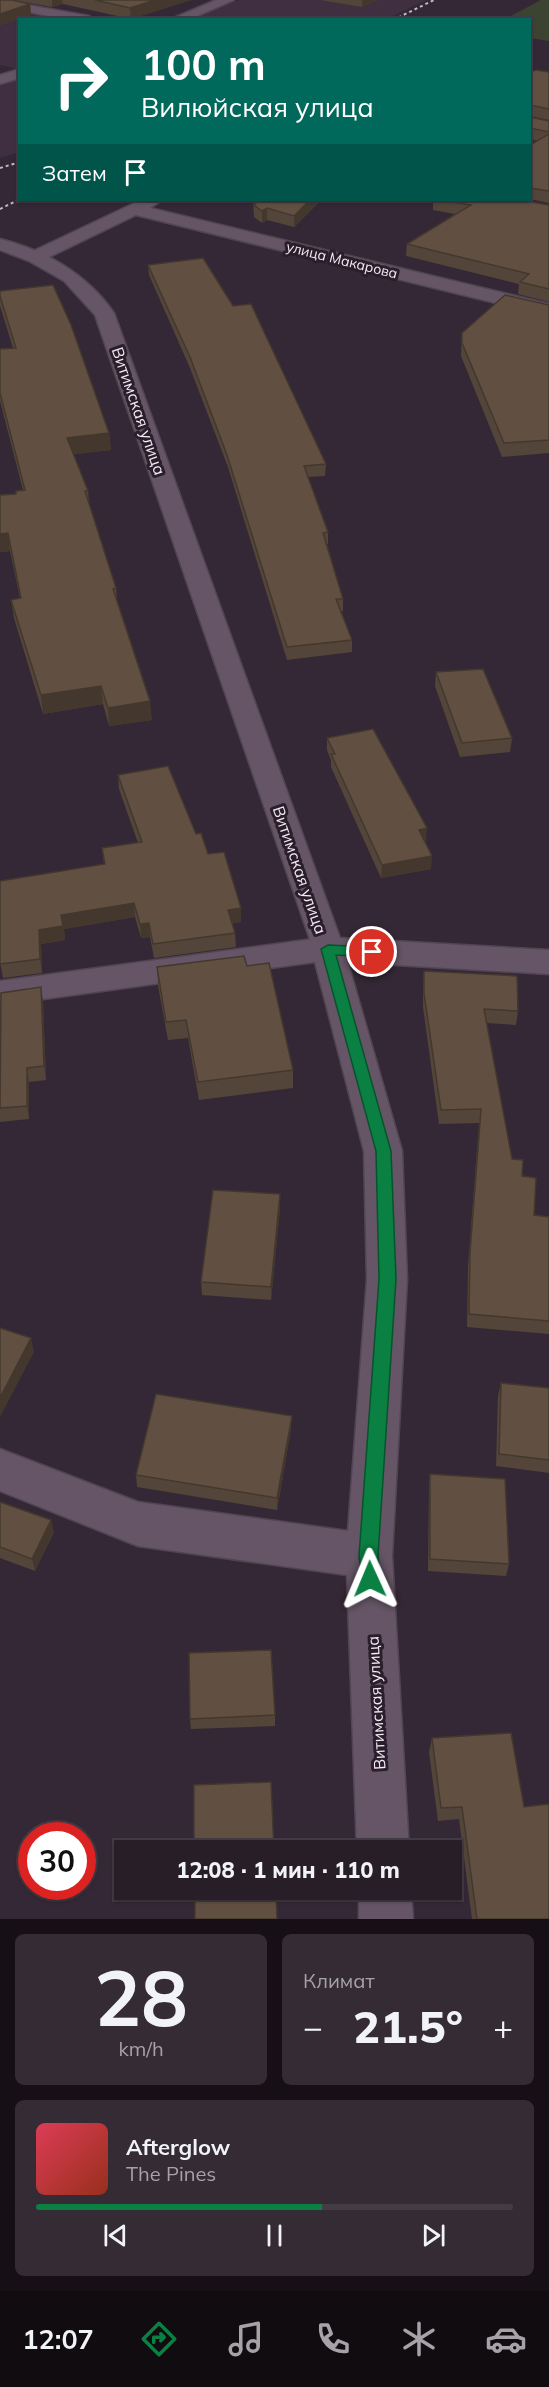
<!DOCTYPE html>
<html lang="ru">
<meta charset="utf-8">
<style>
:root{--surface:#281e28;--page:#342b34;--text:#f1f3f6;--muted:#a5a2a8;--line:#443c45;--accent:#0b8043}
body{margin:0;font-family:Mulish,sans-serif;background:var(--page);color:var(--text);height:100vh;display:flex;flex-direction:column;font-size:22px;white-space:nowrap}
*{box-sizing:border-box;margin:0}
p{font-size:20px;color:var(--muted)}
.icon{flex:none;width:33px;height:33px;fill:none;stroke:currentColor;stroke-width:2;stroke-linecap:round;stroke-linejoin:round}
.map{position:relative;height:1919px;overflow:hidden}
.side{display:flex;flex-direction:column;gap:15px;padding:15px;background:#161016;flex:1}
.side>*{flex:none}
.top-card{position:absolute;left:18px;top:18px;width:513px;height:183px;border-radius:0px;box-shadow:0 2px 4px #0004,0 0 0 2px var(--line);background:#00695c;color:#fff;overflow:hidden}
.speed{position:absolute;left:18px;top:1822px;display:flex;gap:12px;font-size:30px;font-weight:700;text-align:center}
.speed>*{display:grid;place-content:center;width:78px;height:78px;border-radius:50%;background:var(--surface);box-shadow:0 2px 4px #0004,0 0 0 2px var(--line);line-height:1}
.speed .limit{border:9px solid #d22;background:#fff;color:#111}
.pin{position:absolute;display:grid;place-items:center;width:51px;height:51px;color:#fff;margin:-26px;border:3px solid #fff;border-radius:50%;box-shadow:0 2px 6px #0007}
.me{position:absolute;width:66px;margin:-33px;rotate:359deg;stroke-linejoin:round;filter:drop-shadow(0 0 4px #0008)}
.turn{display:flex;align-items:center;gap:21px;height:126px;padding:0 24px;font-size:27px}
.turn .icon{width:78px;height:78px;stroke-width:2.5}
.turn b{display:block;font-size:42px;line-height:51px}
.then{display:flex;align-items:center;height:57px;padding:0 24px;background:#0003;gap:12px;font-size:22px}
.big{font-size:45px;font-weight:800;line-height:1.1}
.side .widget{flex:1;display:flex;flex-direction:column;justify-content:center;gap:9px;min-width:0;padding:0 21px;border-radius:9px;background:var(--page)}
.side .dial{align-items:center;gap:0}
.dial b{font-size:78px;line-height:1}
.song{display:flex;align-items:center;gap:18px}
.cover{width:72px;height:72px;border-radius:9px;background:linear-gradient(135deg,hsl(350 70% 55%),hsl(10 70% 35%))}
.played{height:6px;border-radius:3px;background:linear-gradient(90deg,var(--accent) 60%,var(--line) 60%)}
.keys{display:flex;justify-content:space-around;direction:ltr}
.heat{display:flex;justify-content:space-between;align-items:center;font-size:33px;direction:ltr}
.side .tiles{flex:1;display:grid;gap:15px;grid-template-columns:1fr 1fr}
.widget:last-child{grid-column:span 2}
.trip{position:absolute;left:114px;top:1840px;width:348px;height:60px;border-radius:0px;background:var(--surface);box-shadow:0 2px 4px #0004,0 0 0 2px var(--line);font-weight:800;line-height:60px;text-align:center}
.menu{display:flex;height:96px;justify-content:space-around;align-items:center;background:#100c10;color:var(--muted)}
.menu .icon{width:42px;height:42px}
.menu .current{color:var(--accent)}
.menu b{font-size:27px;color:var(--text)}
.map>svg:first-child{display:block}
.built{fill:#402e41}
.green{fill:#3c4330}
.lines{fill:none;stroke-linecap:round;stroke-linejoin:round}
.street-casing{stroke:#514552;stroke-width:3}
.secondary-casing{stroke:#514552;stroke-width:3}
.street{fill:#655566;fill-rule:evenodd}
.secondary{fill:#655566;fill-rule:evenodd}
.rail{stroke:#c2b8c3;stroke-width:2;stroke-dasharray:3 3;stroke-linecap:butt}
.wall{fill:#534539}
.shaded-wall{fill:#44382e}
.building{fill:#615042;stroke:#44382e;stroke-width:1.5}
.route{fill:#0b8043;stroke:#07532c;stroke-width:1.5}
.labels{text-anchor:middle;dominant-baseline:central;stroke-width:6;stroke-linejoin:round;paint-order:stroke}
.far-street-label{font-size:14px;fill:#f4ebf5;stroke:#2b1e2c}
.street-label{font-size:16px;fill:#f4ebf5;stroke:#2b1e2c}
</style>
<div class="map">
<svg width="549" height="1919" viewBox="0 0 549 1919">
<rect width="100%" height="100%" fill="#352836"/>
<!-- built -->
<g class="built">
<polygon points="239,0 427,0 386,19 367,17 361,20 187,20"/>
<polygon points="0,4 76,19 20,20 18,69 0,65"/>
<polygon points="19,79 19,152 0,158 0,86"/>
</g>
<!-- green -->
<polygon class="green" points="541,0 549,0 549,41 530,38 530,20 505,19"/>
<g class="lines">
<defs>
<g id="street">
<polygon points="0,0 89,16 95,20 67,20 0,6"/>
<polygon points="141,200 162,200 150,208 549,304 549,316 136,215 41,261 29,261 26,257 29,253"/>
<polygon points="328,937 340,941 344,949 402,1151 407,1279 392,1556 409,1851 357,1851 347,1575 138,1546 0,1491 0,1449 138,1502 348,1531 367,1279 364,1151 315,962 0,1005 0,981"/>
<polygon points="359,1890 411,1890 413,1919 359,1919"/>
</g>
<g id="secondary">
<polygon points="216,0 234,0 188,20 169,20"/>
<polygon points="20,69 20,78 0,84 0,75"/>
<path d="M0 239C45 250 87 274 114 313L340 938 549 950V974L328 961 316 957 95 315 64 281 29 261 0 250Z"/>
</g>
</defs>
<!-- street casing -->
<use href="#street" class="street-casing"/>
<!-- secondary casing -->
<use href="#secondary" class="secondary-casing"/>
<!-- street -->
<use href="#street" class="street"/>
<!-- secondary -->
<use href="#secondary" class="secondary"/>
<!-- rail -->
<g class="rail">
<polyline points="393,20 434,0"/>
<polyline points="0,168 20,162"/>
<polyline points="0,209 20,199"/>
</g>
</g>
<!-- wall -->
<g class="wall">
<polygon points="0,0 191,0 131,19 63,4 52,7 23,2 30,4 31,15 0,25"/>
<polygon points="320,0 378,0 362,7"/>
<polygon points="530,72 549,72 549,120 530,116"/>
<polygon points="530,117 549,121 549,203 530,199 530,145 538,141 530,139"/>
<polygon points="253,200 321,200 294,227 267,220 262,223 254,217"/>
<polygon points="433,200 518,200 549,205 549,302 518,294 519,284 406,256 407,244 455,214 433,210"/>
<polygon points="148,265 326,464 325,476 308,477 328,532 328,544 327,544 343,599 343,611 341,611 352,640 352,652 287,660 228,467 190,368 149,275"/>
<polygon points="0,296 109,433 111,450 73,454 88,491 89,502 116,588 117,600 152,720 109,726 103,704 43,714 14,618 11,600 20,598 10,551 0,552 16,494 23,490 0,401 0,349 13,348 0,306"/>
<polygon points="549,305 549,453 502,457 461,356 462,333"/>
<polygon points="436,672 512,738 510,752 460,757 435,686"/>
<polygon points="327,738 426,841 424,841 431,869 381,878 331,767 331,760 327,750"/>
<polygon points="118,775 196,834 241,908 241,922 232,923 235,933 236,947 154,958 150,937 141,938 135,917 64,929 65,940 41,944 42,973 3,978 0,962 104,864 102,848 138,843 119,789"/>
<polygon points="247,966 293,1070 293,1088 199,1100 188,1038 168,1040 158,986 157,967"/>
<polygon points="424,971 518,1011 516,1025 487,1023 512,1159 522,1176 534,1215 549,1217 549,1334 467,1327 468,1266 479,1123 439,1124 423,1007 423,985"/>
<polygon points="43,1001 46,1080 29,1082 29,1119 0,1122 0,1003"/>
<polygon points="280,1194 280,1208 271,1300 202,1295 201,1282"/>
<polygon points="501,1383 549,1388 549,1473 496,1466 498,1396"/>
<polygon points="291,1429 277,1510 137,1487 136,1475"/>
<polygon points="430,1474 509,1564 506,1576 428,1571 429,1486"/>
<polygon points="0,1502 54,1532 35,1571 0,1558"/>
<polygon points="275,1715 275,1726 191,1729 190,1719"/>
<polygon points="432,1738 524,1807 549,1919 472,1919 459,1819 438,1821 429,1752"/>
</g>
<!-- shaded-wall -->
<g class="shaded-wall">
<polygon points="52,0 62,0 63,4 52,7"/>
<polygon points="155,0 191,0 131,19 130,8"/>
<polygon points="362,0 378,0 362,7"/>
<polygon points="30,4 31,15 0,25 0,14"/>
<polygon points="310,200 321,200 294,227 294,216"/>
<polygon points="267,208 267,220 262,223 262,211"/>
<polygon points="109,433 111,450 69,455 67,438"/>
<polygon points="8,533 10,551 0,552 0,534"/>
<polygon points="101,686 103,704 43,714 41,695"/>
<polygon points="150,701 152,720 109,726 108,708"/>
<polygon points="427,828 426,841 418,842 419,830"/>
<polygon points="432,856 431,869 381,878 382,865"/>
<polygon points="134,903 135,917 64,929 65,940 41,944 42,973 40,959 39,930 61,915"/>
<polygon points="241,908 241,922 229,924 228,910"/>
<polygon points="149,923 150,937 141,938 140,924"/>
<polygon points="41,987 43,1001 46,1080 44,1066"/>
<polygon points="27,1068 29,1082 29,1119 27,1106"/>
<polygon points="280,1194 280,1208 271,1300 271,1287"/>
<polygon points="31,1338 34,1352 0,1417 0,1398"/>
<polygon points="292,1416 291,1429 277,1510 277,1498"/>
<polygon points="51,1520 54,1532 35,1571 32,1559"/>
</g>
<!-- building -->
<g class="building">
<polygon points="0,0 12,0 30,4 0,14"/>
<polygon points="95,0 155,0 130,8"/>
<polygon points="536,70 549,72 549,109 530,105 530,112 530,72"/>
<polygon points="530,117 549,121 549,132 530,128"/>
<polygon points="549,134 549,191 530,188 530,145"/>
<polygon points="254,200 310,200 294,216 267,208 262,211 254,205 256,203"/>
<polygon points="439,200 518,200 549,205 549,289 520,282 529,274 407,244 471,205"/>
<polygon points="203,258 233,306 251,304 326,464 304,466 328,532 323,533 343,599 336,599 352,640 287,647 227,455 190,357 148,265"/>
<polygon points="53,285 71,325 109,433 67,438 88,491 85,491 116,588 113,589 150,701 108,708 101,686 41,695 11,600 21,598 8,533 0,534 0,495 16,494 16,491 25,490 0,393 0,349 16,348 0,296 0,291"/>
<polygon points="505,295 549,305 549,440 504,443 462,343 462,333"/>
<polygon points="483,669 512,738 462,743 436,672"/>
<polygon points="373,729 427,828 419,830 432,856 382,865 331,754 335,754 327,738"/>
<polygon points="168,766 196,834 201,833 208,854 224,852 241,908 228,910 235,933 153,944 149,923 140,924 134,903 61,915 63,926 39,930 40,959 0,964 0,881 105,864 102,848 142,842 118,775"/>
<polygon points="244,956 247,966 269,963 293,1070 198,1082 186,1020 166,1022 157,967"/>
<polygon points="424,971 517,976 518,1011 484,1009 512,1159 523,1160 522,1176 536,1178 534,1215 549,1217 549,1321 469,1314 470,1252 481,1109 441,1110 424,993"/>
<polygon points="41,987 44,1066 27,1068 27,1106 0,1108 1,993"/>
<polygon points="213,1190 280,1194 271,1287 201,1282"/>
<polygon points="0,1328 31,1338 0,1398"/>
<polygon points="501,1383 549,1388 549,1460 499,1454"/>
<polygon points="156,1394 292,1416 277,1498 136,1475"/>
<polygon points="430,1474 505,1479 509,1564 430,1559"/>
<polygon points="0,1502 51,1520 32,1559 0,1547"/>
<polygon points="271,1650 275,1715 190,1719 189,1653"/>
<polygon points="511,1733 524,1807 549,1804 549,1919 477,1919 462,1807 441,1808 432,1738"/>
<polygon points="271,1782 274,1851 194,1851 194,1785"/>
<polygon points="195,1890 276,1890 277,1919 195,1919"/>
</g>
<!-- route -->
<polygon class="route" points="328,945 372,947 379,952 372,957 336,955 391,1151 396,1279 378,1556 380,1579 377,1585 370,1588 363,1585 359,1556 379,1279 376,1151 321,949"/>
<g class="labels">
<!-- far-street labels -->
<g class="far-street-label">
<text transform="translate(342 260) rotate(14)">улица Макарова</text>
</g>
<!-- street labels -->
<g class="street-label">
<text transform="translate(139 411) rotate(71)">Витимская улица</text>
<text transform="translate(300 870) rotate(71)">Витимская улица</text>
<text transform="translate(376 1703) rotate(-93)">Витимская улица</text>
</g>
</g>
</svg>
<div class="speed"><div class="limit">30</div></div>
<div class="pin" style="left:372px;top:952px;background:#d93025"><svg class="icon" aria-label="arrive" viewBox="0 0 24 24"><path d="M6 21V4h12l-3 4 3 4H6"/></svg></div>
<svg class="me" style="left:370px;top:1579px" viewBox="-20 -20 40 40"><path d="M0-17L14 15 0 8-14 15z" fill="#0b8043" stroke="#fff" stroke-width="4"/></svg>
<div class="trip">12:08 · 1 мин · 110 m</div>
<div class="top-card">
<div class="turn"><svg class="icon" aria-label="right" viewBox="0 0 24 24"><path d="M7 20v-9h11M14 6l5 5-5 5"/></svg><div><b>100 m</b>Вилюйская улица</div></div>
<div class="then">Затем<svg class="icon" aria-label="arrive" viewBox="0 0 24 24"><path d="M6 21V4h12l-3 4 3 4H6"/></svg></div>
</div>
</div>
<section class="side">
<div class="tiles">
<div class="widget dial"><b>28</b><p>km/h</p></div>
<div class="widget"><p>Климат</p>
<div class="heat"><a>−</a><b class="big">21.5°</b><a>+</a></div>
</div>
<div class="widget">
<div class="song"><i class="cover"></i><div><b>Afterglow</b><p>The Pines</p></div></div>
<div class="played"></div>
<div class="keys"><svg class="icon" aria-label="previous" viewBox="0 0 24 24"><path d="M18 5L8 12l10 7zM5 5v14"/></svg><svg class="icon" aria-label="pause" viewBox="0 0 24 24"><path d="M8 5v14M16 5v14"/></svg><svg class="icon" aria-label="next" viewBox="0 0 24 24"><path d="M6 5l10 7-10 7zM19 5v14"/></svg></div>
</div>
</div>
</section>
<nav class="menu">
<b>12:07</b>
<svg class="icon current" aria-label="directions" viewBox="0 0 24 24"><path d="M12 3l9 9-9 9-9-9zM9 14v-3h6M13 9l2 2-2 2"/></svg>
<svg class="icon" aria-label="music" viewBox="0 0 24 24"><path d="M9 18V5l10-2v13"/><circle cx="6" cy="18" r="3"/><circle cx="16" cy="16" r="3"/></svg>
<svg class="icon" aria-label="phone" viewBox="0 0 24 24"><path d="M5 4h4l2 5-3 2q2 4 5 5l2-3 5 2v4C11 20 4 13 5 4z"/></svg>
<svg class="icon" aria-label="climate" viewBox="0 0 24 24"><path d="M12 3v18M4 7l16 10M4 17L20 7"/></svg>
<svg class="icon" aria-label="car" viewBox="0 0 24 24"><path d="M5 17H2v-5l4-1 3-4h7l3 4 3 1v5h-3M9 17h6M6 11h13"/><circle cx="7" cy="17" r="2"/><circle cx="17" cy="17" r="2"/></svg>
</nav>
